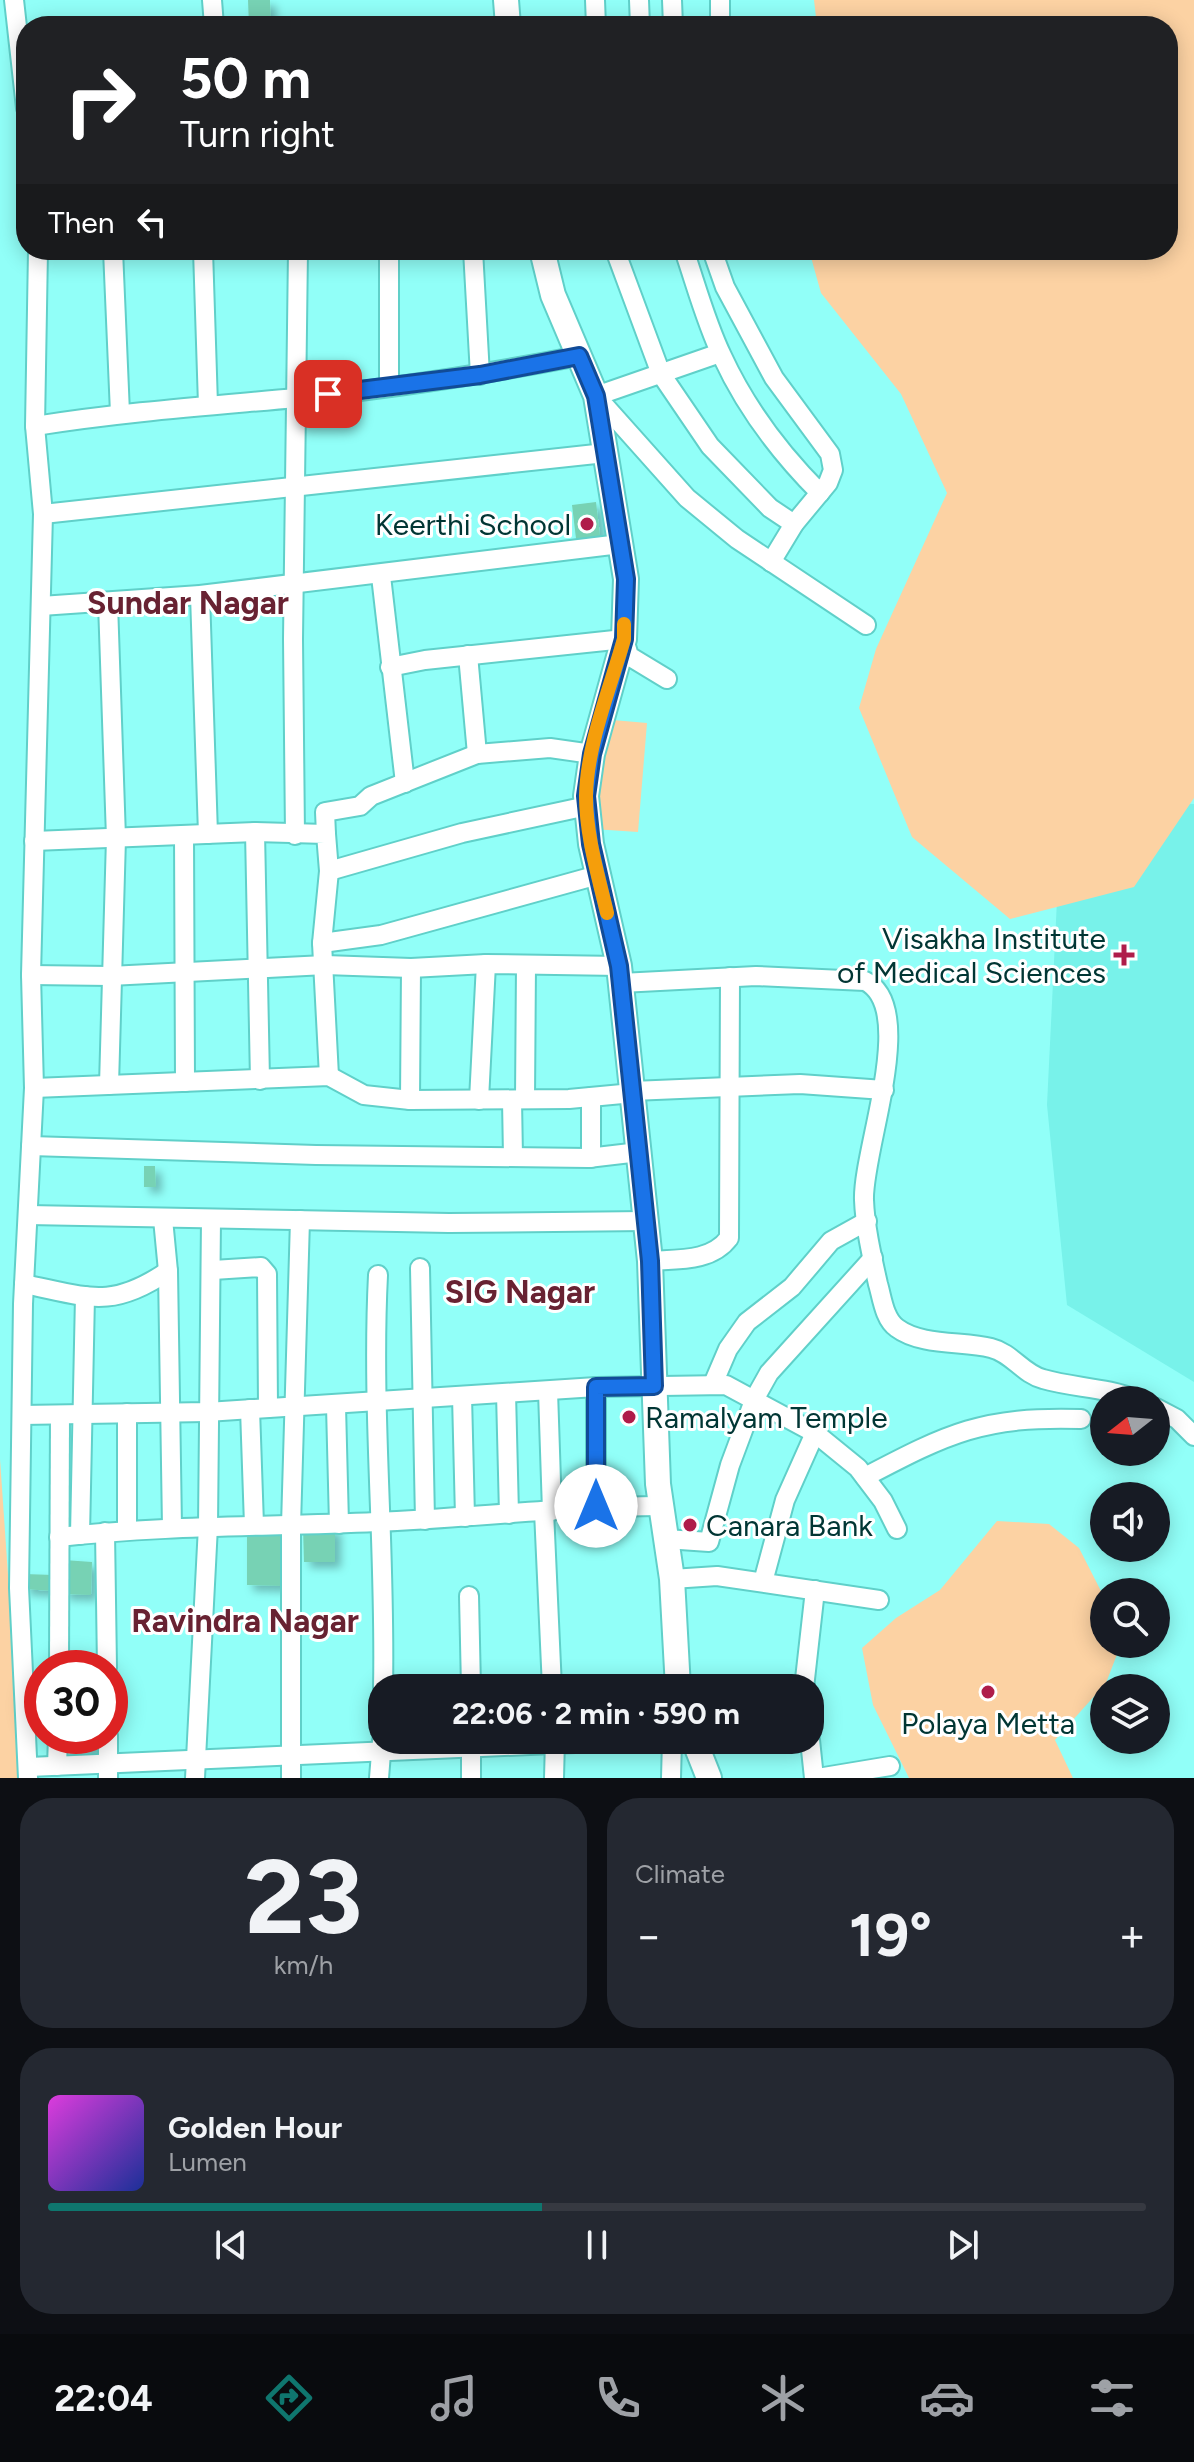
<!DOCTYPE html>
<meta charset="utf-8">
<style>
:root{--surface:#171b24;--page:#242831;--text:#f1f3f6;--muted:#9ea1a6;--line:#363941;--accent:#0f766e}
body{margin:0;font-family:Figtree,sans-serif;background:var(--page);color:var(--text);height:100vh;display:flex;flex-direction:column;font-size:30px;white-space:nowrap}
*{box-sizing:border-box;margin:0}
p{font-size:26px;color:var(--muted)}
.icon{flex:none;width:44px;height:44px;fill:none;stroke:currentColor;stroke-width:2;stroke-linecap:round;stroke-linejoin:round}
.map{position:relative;height:1778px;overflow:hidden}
.details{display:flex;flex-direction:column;gap:20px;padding:20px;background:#0d0f14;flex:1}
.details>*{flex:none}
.guide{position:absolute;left:16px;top:16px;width:1162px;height:244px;border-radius:32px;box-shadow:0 4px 20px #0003;background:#202124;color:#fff;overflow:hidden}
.needle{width:52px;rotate:253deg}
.buttons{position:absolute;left:1090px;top:1386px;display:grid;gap:16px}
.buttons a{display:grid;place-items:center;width:80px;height:80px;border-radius:50%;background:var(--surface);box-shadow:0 4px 20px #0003;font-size:40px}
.speed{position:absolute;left:24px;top:1650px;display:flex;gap:16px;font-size:40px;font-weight:700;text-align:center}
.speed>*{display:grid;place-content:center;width:104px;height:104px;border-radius:50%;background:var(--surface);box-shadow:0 4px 20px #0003;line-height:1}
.speed .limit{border:12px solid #d22;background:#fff;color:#111}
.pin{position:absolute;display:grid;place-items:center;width:68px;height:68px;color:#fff;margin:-34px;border-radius:16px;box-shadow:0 4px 12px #0006}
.me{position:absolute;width:88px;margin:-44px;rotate:0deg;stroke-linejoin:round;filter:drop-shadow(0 0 6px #0008)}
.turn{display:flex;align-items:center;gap:28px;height:168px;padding:0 32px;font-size:36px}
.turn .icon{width:104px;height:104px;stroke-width:2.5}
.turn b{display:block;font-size:56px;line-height:68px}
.then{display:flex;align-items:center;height:76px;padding:0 32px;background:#0003;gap:16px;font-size:30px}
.big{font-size:60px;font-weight:700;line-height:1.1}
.details .widget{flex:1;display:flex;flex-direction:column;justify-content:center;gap:12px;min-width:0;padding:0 28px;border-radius:32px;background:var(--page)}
.details .dial{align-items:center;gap:0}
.dial b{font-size:104px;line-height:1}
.song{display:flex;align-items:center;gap:24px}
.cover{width:96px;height:96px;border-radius:12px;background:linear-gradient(135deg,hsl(300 70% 55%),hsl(230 70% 35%))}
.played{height:8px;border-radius:4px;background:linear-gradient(90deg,var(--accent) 45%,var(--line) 45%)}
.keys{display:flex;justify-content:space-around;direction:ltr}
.heat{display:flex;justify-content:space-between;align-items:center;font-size:44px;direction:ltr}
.details .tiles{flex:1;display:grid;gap:20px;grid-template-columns:1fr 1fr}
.widget:last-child{grid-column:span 2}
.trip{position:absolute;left:368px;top:1674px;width:456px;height:80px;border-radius:32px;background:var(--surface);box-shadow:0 4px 20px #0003;font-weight:700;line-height:80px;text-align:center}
.dock{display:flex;height:128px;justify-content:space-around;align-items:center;background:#090b0e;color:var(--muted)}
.dock .icon{width:56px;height:56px}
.dock .selected{color:var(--accent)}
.dock b{font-size:36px;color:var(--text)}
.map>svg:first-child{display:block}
.built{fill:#78f2ea}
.green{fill:#fcd2a3}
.building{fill:#77d2b4;filter:url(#shadow)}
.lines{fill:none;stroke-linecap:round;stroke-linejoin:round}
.minor-casing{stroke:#60d0c9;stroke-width:22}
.tertiary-casing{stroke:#60d0c9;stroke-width:28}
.minor{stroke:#fff;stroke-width:18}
.tertiary{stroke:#fff;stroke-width:24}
.route-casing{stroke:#114b97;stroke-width:20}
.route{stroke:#1a73e8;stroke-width:14}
.slow{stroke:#f59e0b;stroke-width:14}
.poi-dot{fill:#af1d4a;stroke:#fff;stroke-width:3}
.labels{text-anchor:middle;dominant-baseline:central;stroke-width:6;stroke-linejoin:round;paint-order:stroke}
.poi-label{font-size:30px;fill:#013634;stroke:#fff;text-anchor:end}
.neighbourhood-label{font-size:32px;font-weight:bold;fill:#682232;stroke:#fff}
</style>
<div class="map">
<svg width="1194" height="1778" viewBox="0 0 1194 1778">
<defs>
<filter id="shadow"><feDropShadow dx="6" dy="6" stdDeviation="4" flood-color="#0004"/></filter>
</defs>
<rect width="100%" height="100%" fill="#91fff8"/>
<!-- built -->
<polygon class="built" points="1062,798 1194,804 1194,1382 1067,1305 1047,1105"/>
<!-- green -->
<g class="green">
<polygon points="814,0 1194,0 1194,798 1134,887 1010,919 912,837 859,708 876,649 947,493 901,394 821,293 809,250 1168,250 1168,26 817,26"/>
<polygon points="601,719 647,723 638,832 593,829"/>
<polygon points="0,1459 22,1778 0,1778"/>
<polygon points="997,1521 1049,1524 1079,1548 1104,1597 1104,1644 1121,1644 1106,1683 1055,1740 1073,1778 909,1778 873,1705 862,1648 896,1618 940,1590"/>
</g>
<!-- building -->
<g class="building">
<polygon points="248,0 270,0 271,26 249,26"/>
<polygon points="596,502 601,544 577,547 572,505"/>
<polygon points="144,1166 155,1166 156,1187 144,1187"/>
<polygon points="303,1527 335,1527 335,1562 304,1562"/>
<polygon points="247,1529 284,1529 284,1586 247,1585"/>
<polygon points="64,1560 92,1562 91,1595 62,1594"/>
<polygon points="24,1574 54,1575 54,1591 23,1589"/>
<rect x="80" y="1736" width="16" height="14"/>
</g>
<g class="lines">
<defs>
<g id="minor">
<polyline points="14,0 26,108"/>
<polyline points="212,0 214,26"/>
<polyline points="595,0 596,26"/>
<polyline points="639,0 640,26"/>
<polyline points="672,0 673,26"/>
<polyline points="720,24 720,0"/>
<polyline points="113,250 120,413"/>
<polyline points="203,250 208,405"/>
<polyline points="473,250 480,375"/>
<polyline points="615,250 661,374 710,446 770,508 794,524"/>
<path d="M684 250C696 285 706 323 722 356 745 406 781 454 820 493"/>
<polyline points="712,250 725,287 774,378 830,454 833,470 828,483 794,524 771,562"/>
<polyline points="720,353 596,396 687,498 737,539 866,625"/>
<polyline points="389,387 389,250"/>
<path d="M35 426C122 412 208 406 296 398 391 389 485 374 579 356"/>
<polyline points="43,514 605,453"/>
<polyline points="381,576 405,783"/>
<polyline points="200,595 208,834"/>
<polyline points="108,603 116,838 109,1085"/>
<polyline points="41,606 200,595 620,544"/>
<polyline points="468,655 477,754"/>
<polyline points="390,667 425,660 624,639 629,656 667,679"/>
<polyline points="255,832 260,1080"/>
<polyline points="326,834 325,812 360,806 371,796 477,754 550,748 592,754"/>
<polyline points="184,835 185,1082"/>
<polyline points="295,835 293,639 298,250"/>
<polyline points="34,841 255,832 326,834 329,871 322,943 329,1076"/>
<polyline points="329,871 462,833 587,806"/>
<polyline points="322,943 381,935 598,875"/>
<polyline points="31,975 110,976 325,965 411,968 486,964 619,966"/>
<path d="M621 983 756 976 865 981C919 1007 862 1151 864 1200 865 1227 872 1257 878 1284 882 1297 884 1319 897 1328 921 1346 963 1341 991 1348 1012 1353 1023 1374 1043 1379 1074 1388 1106 1387 1137 1400"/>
<polyline points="34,1088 329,1076 364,1095 410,1100 569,1099 633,1093"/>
<polyline points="632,1091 800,1084 884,1090"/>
<polyline points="591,1097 591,1158"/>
<polyline points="525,1099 526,965"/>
<polyline points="410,1100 411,968"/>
<polyline points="479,1100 486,964"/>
<polyline points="512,1100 513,1157"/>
<polyline points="31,1146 316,1155 588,1158 639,1152"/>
<polyline points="28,1215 449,1223 646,1221"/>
<polyline points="163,1219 168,1271 172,1527"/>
<path d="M650 1261C678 1259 711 1262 729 1238L730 977"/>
<polyline points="420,1268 425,1520"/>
<polyline points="213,1270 261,1267 267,1274 268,1408"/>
<path d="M378 1275C371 1413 386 1550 383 1688"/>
<path d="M24 1284C88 1297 111 1310 168 1271"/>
<polyline points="713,1384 728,1349 747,1322 792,1287 831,1241 867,1221"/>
<polyline points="596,1387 596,1506"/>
<polyline points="548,1391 552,1511"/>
<polyline points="506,1393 509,1514"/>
<polyline points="462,1396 465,1517"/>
<polyline points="336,1406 339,1524"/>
<polyline points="1156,1408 1177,1419 1194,1436"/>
<polyline points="250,1409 254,1525"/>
<polyline points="127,1413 127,1530"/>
<polyline points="22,1415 207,1412 596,1387 726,1385 815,1433 858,1468 883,1501 897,1529"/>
<path d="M865 1477C949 1433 983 1416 1081 1419"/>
<polyline points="544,1511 552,1688"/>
<polyline points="105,1532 107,1668"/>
<polyline points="80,1535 85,1296"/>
<path d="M59 1537C165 1525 270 1527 376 1522 471 1518 566 1506 662 1506"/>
<polyline points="666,1539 709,1542 730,1465 755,1398 769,1373 873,1258"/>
<polyline points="672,1579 717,1576 879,1600"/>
<polyline points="763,1582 785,1500 815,1433"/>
<polyline points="469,1596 471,1688"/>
<polyline points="59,1668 60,1415"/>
<polyline points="804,1688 815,1590"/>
<polyline points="810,1740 814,1778"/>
<polyline points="57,1766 58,1736"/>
<polyline points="29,1767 643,1740"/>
<polyline points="28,1778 19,1588 23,1304 34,1088 31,975 43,514 35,426 38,250"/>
<polyline points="108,1778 108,1736"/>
<polyline points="195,1778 208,1526 211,1219"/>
<polyline points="291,1778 291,1525 300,1220"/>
<polyline points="379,1778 382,1741"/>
<polyline points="471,1778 471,1740"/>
<polyline points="554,1778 555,1740"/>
<polyline points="671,1778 672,1740"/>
<polyline points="818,1778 890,1766"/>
</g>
<g id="tertiary">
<polyline points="506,0 508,26"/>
<polyline points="542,250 553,295 596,396 626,579 624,639 592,754 586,796 591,844 619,966 650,1261 658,1484 672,1579 678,1688"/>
<polyline points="694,1740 709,1778"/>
</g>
</defs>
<!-- minor casing -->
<use href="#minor" class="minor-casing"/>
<!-- tertiary casing -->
<use href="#tertiary" class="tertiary-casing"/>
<!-- minor -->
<use href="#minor" class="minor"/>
<!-- tertiary -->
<use href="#tertiary" class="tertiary"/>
</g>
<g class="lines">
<defs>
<polyline id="route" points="328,394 480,375 579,356 596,396 626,579 624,639 592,754 586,796 591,844 619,966 650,1261 654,1386 596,1387 596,1506"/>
</defs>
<!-- route casing -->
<use href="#route" class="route-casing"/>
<!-- route -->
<use href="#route" class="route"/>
<!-- slow -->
<path class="slow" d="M607 913C598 875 586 835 586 796 587 744 610 689 624 639V624"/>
</g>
<!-- markers -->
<g class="poi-dot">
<circle cx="587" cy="524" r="8"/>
<path d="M1120 943h8v8h8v8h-8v8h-8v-8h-8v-8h8z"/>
<circle cx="629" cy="1417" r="8"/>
<circle cx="690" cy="1525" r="8"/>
<circle cx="988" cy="1692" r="8"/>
</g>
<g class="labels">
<!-- poi labels -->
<g class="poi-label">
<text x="571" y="524">Keerthi School</text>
<text x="1106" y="938">Visakha Institute<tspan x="1106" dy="34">of Medical Sciences</tspan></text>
<text x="645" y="1417" text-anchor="start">Ramalyam Temple</text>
<text x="706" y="1525" text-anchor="start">Canara Bank</text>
<text x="988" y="1723" text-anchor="middle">Polaya Metta</text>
</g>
<!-- neighbourhood labels -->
<g class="neighbourhood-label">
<text x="188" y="603">Sundar Nagar</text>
<text x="520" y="1292">SIG Nagar</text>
<text x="245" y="1621">Ravindra Nagar</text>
</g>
</g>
</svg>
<div class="buttons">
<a><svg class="needle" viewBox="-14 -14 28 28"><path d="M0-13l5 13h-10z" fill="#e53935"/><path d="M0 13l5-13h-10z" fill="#9ea1a6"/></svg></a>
<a><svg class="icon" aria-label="sound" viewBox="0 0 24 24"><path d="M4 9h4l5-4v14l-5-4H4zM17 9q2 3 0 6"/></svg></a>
<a><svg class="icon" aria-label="search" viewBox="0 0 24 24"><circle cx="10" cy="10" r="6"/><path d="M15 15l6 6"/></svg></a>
<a><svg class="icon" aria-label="layers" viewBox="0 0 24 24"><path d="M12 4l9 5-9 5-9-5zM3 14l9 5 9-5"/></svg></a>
</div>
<div class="speed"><div class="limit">30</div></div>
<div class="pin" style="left:328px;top:394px;background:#d93025"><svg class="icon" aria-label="arrive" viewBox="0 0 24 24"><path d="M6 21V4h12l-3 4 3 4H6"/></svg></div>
<svg class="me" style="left:596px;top:1506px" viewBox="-20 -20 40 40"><circle r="19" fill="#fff"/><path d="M0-13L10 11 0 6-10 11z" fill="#1a73e8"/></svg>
<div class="trip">22:06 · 2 min · 590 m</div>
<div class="guide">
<div class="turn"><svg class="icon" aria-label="right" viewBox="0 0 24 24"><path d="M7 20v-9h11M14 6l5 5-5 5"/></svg><div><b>50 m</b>Turn right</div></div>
<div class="then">Then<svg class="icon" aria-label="left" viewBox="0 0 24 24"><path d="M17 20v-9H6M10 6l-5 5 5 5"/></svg></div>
</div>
</div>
<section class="details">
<div class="tiles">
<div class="widget dial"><b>23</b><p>km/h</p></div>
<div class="widget"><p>Climate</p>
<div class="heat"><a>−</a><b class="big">19°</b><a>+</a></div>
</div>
<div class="widget">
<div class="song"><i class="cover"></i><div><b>Golden Hour</b><p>Lumen</p></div></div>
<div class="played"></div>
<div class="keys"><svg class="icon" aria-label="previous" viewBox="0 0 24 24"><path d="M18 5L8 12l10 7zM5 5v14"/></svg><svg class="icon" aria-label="pause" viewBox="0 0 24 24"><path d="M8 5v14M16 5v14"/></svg><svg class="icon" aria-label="next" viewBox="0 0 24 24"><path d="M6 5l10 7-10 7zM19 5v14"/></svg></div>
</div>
</div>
</section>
<nav class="dock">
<b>22:04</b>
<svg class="icon selected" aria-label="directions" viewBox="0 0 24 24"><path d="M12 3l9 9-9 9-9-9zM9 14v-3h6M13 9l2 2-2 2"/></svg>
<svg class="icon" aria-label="music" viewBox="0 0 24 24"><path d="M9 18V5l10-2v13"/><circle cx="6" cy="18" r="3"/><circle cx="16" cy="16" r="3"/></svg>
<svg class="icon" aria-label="phone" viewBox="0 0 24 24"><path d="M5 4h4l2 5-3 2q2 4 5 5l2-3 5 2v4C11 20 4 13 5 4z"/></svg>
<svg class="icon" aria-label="climate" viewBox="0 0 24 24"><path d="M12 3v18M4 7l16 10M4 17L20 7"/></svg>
<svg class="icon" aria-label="car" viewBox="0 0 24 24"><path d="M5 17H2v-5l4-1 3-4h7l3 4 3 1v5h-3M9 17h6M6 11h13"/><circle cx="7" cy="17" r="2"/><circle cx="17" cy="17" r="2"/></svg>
<svg class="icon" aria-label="filters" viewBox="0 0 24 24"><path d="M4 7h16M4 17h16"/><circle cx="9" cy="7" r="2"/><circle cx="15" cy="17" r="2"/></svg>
</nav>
